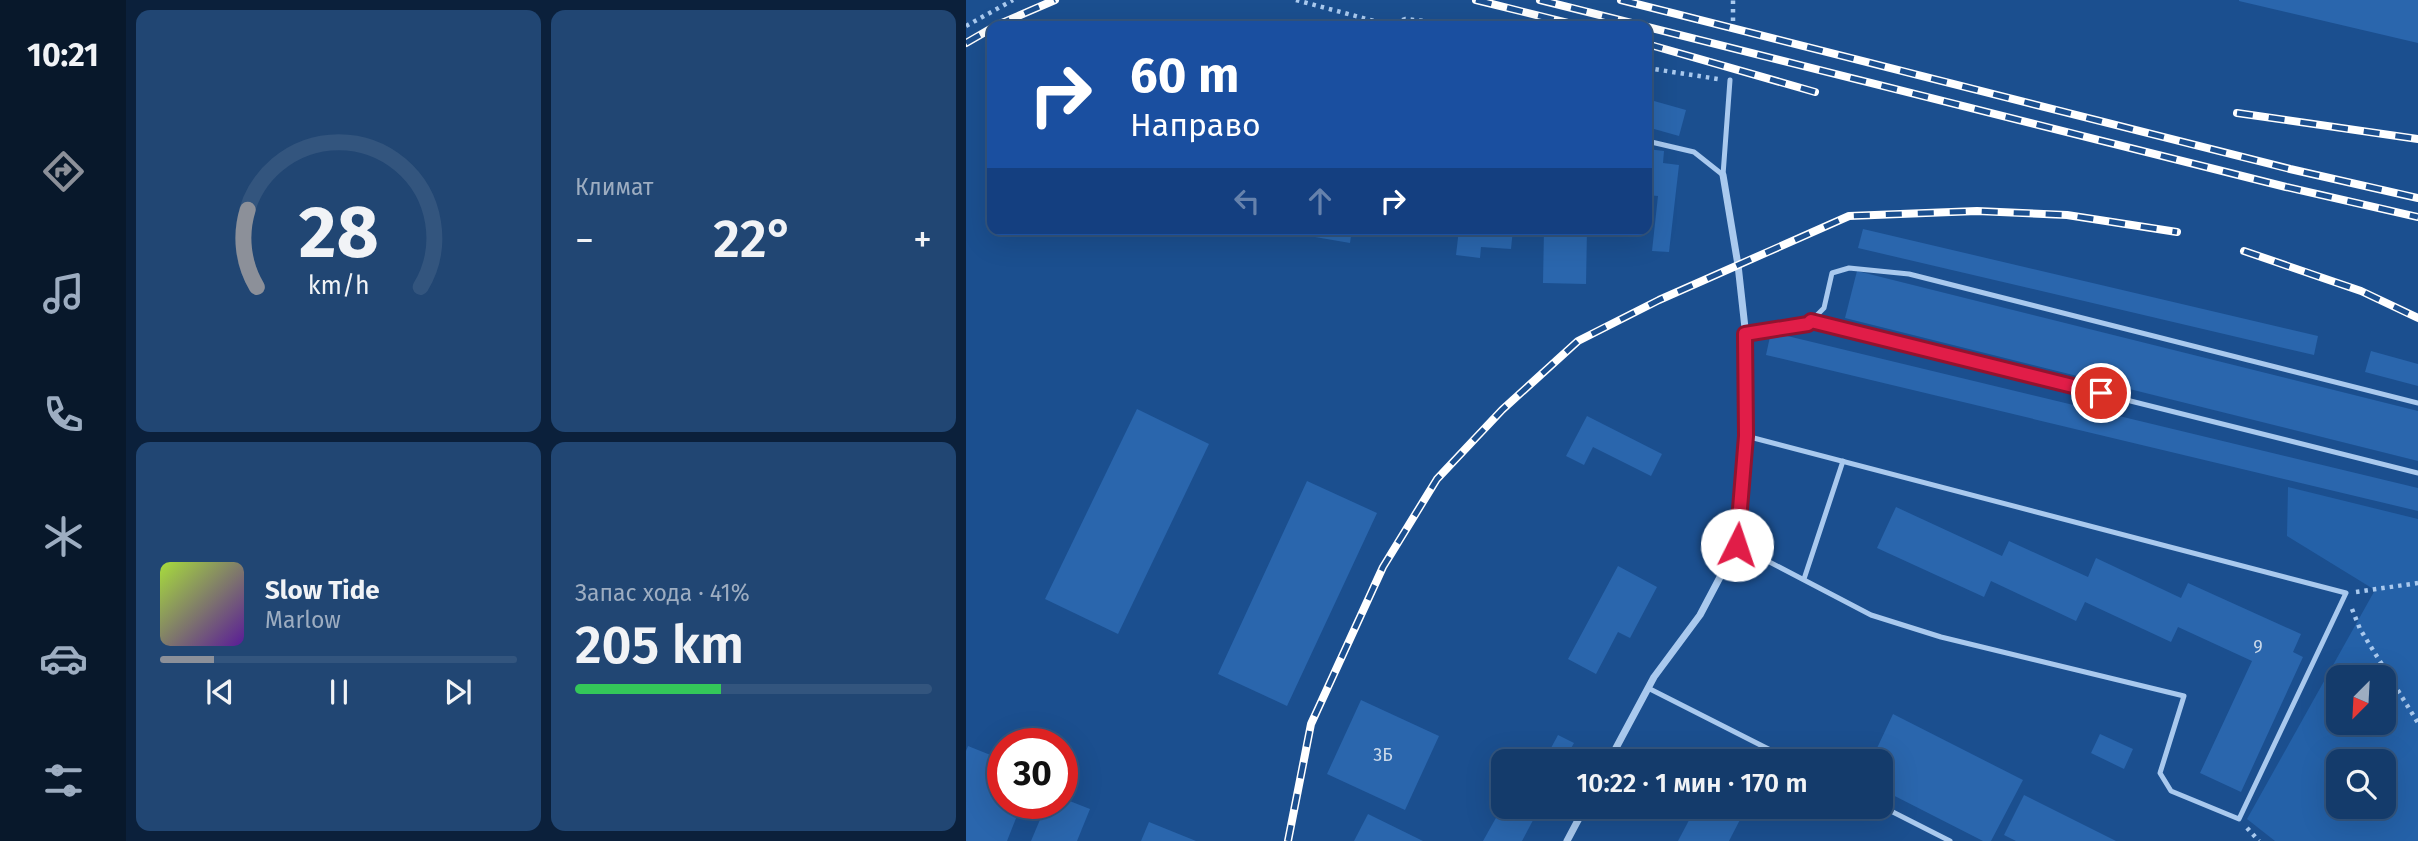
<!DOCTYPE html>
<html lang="ru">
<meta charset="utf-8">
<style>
:root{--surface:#143b6b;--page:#214673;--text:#f1f3f6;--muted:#9dadc1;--line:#33557e;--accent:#8c9099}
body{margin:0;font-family:"Fira Sans",sans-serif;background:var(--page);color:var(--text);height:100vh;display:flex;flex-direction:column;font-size:26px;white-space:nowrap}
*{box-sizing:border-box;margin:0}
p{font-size:23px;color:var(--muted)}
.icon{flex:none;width:38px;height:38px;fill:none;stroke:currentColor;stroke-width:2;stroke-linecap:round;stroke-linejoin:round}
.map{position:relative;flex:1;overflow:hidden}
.drawer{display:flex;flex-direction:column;gap:10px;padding:10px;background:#0b203b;width:840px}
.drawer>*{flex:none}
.banner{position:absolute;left:21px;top:21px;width:665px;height:214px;border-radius:14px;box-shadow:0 7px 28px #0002,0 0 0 2px var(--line);background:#1a4fa0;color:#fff;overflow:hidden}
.needle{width:46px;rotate:204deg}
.buttons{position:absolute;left:1360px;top:665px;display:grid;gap:14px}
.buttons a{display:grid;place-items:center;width:70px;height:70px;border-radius:14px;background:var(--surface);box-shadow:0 7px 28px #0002,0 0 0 2px var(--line);font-size:35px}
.speed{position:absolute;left:21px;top:728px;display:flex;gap:14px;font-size:35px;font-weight:700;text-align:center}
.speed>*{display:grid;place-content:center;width:91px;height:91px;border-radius:50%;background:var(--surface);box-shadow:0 7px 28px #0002,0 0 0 2px var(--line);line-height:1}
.speed .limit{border:10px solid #d22;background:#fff;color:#111}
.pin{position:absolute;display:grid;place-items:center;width:60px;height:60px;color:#fff;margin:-30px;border:4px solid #fff;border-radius:50%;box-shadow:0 2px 7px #0007}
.me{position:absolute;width:77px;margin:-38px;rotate:4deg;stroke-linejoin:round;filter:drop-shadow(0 0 5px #0008)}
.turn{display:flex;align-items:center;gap:24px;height:147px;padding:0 28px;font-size:32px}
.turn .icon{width:91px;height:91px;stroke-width:2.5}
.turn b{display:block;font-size:49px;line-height:60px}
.lanes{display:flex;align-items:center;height:66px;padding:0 28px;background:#0003;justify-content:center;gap:35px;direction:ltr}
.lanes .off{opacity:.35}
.big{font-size:52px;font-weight:600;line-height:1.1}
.drawer .card{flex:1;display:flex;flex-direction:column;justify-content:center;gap:10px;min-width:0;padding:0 24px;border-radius:14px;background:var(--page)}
.drawer .dial{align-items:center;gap:0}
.dial svg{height:182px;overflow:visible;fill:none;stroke:var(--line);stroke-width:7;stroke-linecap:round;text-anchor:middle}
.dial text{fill:var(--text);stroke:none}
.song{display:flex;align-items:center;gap:21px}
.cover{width:84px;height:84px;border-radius:10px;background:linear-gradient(135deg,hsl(80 70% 55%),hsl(270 70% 35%))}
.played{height:7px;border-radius:4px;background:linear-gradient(90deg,var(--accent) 15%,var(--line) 15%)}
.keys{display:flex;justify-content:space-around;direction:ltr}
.heat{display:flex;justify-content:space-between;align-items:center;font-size:38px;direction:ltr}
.charge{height:10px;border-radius:5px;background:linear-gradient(90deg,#34c759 41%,var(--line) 0)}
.drawer .tiles{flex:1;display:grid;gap:10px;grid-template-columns:repeat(2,1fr)}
.trip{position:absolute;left:525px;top:749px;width:402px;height:70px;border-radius:14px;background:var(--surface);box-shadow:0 7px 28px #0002,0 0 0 2px var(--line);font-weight:600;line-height:70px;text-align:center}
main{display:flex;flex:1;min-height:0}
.menu{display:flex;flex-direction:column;width:126px;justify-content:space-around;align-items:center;background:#08182b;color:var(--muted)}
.menu .icon{width:49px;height:49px}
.menu .on{color:var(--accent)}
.menu b{font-size:32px;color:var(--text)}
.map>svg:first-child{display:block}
.green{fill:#2461a8;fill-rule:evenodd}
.building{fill:#2a66ad}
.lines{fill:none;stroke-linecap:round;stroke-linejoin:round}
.path{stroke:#a9c9ee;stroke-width:4.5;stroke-dasharray:3.5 5;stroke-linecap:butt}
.lane{stroke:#a9c9ee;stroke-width:5}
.street{stroke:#a9c9ee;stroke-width:7}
.rail-casing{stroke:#fff;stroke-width:8}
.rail{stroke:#1b4f8f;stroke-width:5;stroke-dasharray:16;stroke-linecap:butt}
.route-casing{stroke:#92132f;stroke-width:18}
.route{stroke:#e11d48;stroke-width:12}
.labels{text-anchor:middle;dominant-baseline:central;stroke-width:7;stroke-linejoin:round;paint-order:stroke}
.number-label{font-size:18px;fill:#cad9ea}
</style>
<main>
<nav class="menu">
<b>10:21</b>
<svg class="icon on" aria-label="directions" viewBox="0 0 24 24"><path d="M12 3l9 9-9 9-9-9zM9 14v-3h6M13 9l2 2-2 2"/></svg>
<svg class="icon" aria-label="music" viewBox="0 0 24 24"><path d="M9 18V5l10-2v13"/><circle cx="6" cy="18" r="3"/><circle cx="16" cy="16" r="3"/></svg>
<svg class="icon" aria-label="phone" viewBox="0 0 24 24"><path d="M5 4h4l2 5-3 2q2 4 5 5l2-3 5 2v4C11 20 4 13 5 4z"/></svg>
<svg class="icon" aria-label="climate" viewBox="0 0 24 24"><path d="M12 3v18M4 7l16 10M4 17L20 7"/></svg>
<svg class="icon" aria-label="car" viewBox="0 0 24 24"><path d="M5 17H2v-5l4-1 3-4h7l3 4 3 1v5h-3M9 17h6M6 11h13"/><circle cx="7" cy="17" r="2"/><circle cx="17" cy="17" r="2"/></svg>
<svg class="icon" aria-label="filters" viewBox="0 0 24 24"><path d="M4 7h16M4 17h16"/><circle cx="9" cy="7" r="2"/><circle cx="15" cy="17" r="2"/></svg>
</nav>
<section class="drawer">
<div class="tiles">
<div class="card dial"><svg viewBox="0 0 100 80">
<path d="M14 69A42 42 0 1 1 86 69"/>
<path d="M14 69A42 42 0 0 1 10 35" stroke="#8c9099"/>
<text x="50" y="56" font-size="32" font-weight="700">28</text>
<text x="50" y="72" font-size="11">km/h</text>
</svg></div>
<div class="card"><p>Климат</p>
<div class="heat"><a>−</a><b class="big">22°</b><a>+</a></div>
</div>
<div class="card">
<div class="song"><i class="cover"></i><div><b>Slow Tide</b><p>Marlow</p></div></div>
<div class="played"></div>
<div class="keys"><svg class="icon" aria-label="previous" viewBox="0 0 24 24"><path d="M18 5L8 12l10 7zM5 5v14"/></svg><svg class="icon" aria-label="pause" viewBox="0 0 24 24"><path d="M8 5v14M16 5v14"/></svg><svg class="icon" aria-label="next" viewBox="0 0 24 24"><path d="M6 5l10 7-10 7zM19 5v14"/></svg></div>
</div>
<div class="card"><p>Запас хода · 41%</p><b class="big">205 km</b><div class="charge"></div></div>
</div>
</section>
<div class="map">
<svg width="1452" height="841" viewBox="0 0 1452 841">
<rect width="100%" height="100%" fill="#1b4f8f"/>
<!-- green -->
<path class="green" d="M1322 487 1452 519V841H1309L1281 819 1409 590 1321 536ZM1372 677H1418V723H1372ZM1372 761H1418V807H1372Z"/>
<!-- building -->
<g class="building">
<polygon points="1273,0 1452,0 1452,43 1273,1"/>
<polygon points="387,21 403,26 359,26 359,24"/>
<polygon points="681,99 720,110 713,136 681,127"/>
<polygon points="681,149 698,151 697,163 713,165 703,252 686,251 692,196 681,195"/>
<polygon points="302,229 386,229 384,243"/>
<polygon points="493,229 547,229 545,249 515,247 514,258 490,255"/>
<polygon points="578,229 621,229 620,284 577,283"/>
<polygon points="897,229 1352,336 1348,355 892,248"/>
<polygon points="891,271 1452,411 1452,461 879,318"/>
<polygon points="805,332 1452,488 1452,511 800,355"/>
<polygon points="1405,351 1452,364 1452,386 1399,372"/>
<polygon points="171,409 243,444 152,634 79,599"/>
<polygon points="621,416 696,454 685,476 627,447 618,465 600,456"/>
<polygon points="341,481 411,513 321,706 252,674"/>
<polygon points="930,507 1036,556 1043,541 1122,577 1130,558 1215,598 1222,583 1335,634 1327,652 1337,657 1275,792 1234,773 1286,661 1212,627 1205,642 1119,602 1110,621 1025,581 1018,597 911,548"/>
<polygon points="652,566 691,587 664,638 652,632 630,674 602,659"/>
<polygon points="395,700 473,736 439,810 361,774"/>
<polygon points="927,714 1057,780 1025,841 1017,841 915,789 915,761 905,761"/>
<polygon points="1134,734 1167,749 1158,769 1125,753"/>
<polygon points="592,735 608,743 598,761 578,761"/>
<polygon points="2,746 37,760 37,803 56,803 41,841 0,841 0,751"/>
<polygon points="1058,795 1150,841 1050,841 1038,835"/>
<polygon points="96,798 124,809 111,841 65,841 81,803 96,803"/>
<polygon points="536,807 574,807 556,841 517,841"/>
<polygon points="730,807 768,807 778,812 763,841 712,841"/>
<polygon points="402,814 457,841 388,841"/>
<polygon points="183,822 230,841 175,841"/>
</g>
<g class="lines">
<!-- path -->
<g class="path">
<polyline points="330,0 423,25 439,19 509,26"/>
<polyline points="767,21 767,0"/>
<polyline points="0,26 47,0"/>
<polyline points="681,68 752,79"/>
<polyline points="1390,592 1452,583"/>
<polyline points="1386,609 1394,629 1452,723"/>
<polyline points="1281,828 1293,841"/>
</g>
<!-- lane -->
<g class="lane">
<polyline points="681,141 728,152 757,175"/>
<polyline points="757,175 764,80"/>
<polyline points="845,321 1452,473"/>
<polyline points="779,333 842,324 858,308 866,273 883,268 943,274 1452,403"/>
<polyline points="771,545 905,615 975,637 1218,696 1194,773 1205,791 1273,819 1380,593 780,436"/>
<polyline points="838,579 877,461"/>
<polyline points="682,688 826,761"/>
<polyline points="915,806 984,841"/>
</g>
<!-- street -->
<g class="street">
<polyline points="643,761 688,677 734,615 771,545 780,436 780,337 772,265 757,175"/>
<polyline points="601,841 619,807"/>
</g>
<defs>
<g id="rail">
<polyline points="510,0 614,26"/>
<polyline points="574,0 1320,187 1452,217"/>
<polyline points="655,0 1324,169 1452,198"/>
<polyline points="29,26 89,0"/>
<polyline points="0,43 26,28"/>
<polyline points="681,44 849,92"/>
<polyline points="1271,113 1452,139"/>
<polyline points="1278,251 1395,291 1452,318"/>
<polyline points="322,841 345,724 417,567 471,479 536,410 612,341 693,300 883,216 1011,211 1101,215 1211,232"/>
</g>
</defs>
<!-- rail casing -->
<use href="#rail" class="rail-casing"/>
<!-- rail -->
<use href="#rail" class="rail"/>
</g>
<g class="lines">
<defs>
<polyline id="route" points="771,545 780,436 779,334 842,324 845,321 1135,393"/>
</defs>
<!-- route casing -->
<use href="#route" class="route-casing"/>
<!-- route -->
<use href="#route" class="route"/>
</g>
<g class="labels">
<!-- number labels -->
<g class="number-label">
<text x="1292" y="647">9</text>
<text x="417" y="755">3Б</text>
</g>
</g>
</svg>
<div class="buttons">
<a><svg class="needle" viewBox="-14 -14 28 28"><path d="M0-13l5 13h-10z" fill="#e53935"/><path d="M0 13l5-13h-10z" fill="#9dadc1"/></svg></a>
<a><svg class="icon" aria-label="search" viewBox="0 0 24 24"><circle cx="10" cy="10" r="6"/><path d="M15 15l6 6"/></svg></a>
</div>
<div class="speed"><div class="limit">30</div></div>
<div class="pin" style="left:1135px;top:393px;background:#d93025"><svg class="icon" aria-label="arrive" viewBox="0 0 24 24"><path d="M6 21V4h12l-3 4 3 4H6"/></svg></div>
<svg class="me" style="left:771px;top:545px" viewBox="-20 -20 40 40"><circle r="19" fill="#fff"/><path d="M0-13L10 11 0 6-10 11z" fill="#e11d48"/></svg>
<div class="trip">10:22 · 1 мин · 170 m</div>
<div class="banner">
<div class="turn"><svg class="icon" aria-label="right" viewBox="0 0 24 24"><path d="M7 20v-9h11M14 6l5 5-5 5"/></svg><div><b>60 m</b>Направо</div></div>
<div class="lanes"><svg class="icon off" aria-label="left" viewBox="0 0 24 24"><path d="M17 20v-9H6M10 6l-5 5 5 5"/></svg><svg class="icon off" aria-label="ahead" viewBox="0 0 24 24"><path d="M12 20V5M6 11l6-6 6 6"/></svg><svg class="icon" aria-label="right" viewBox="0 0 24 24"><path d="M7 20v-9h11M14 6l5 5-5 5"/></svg></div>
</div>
</div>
</main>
